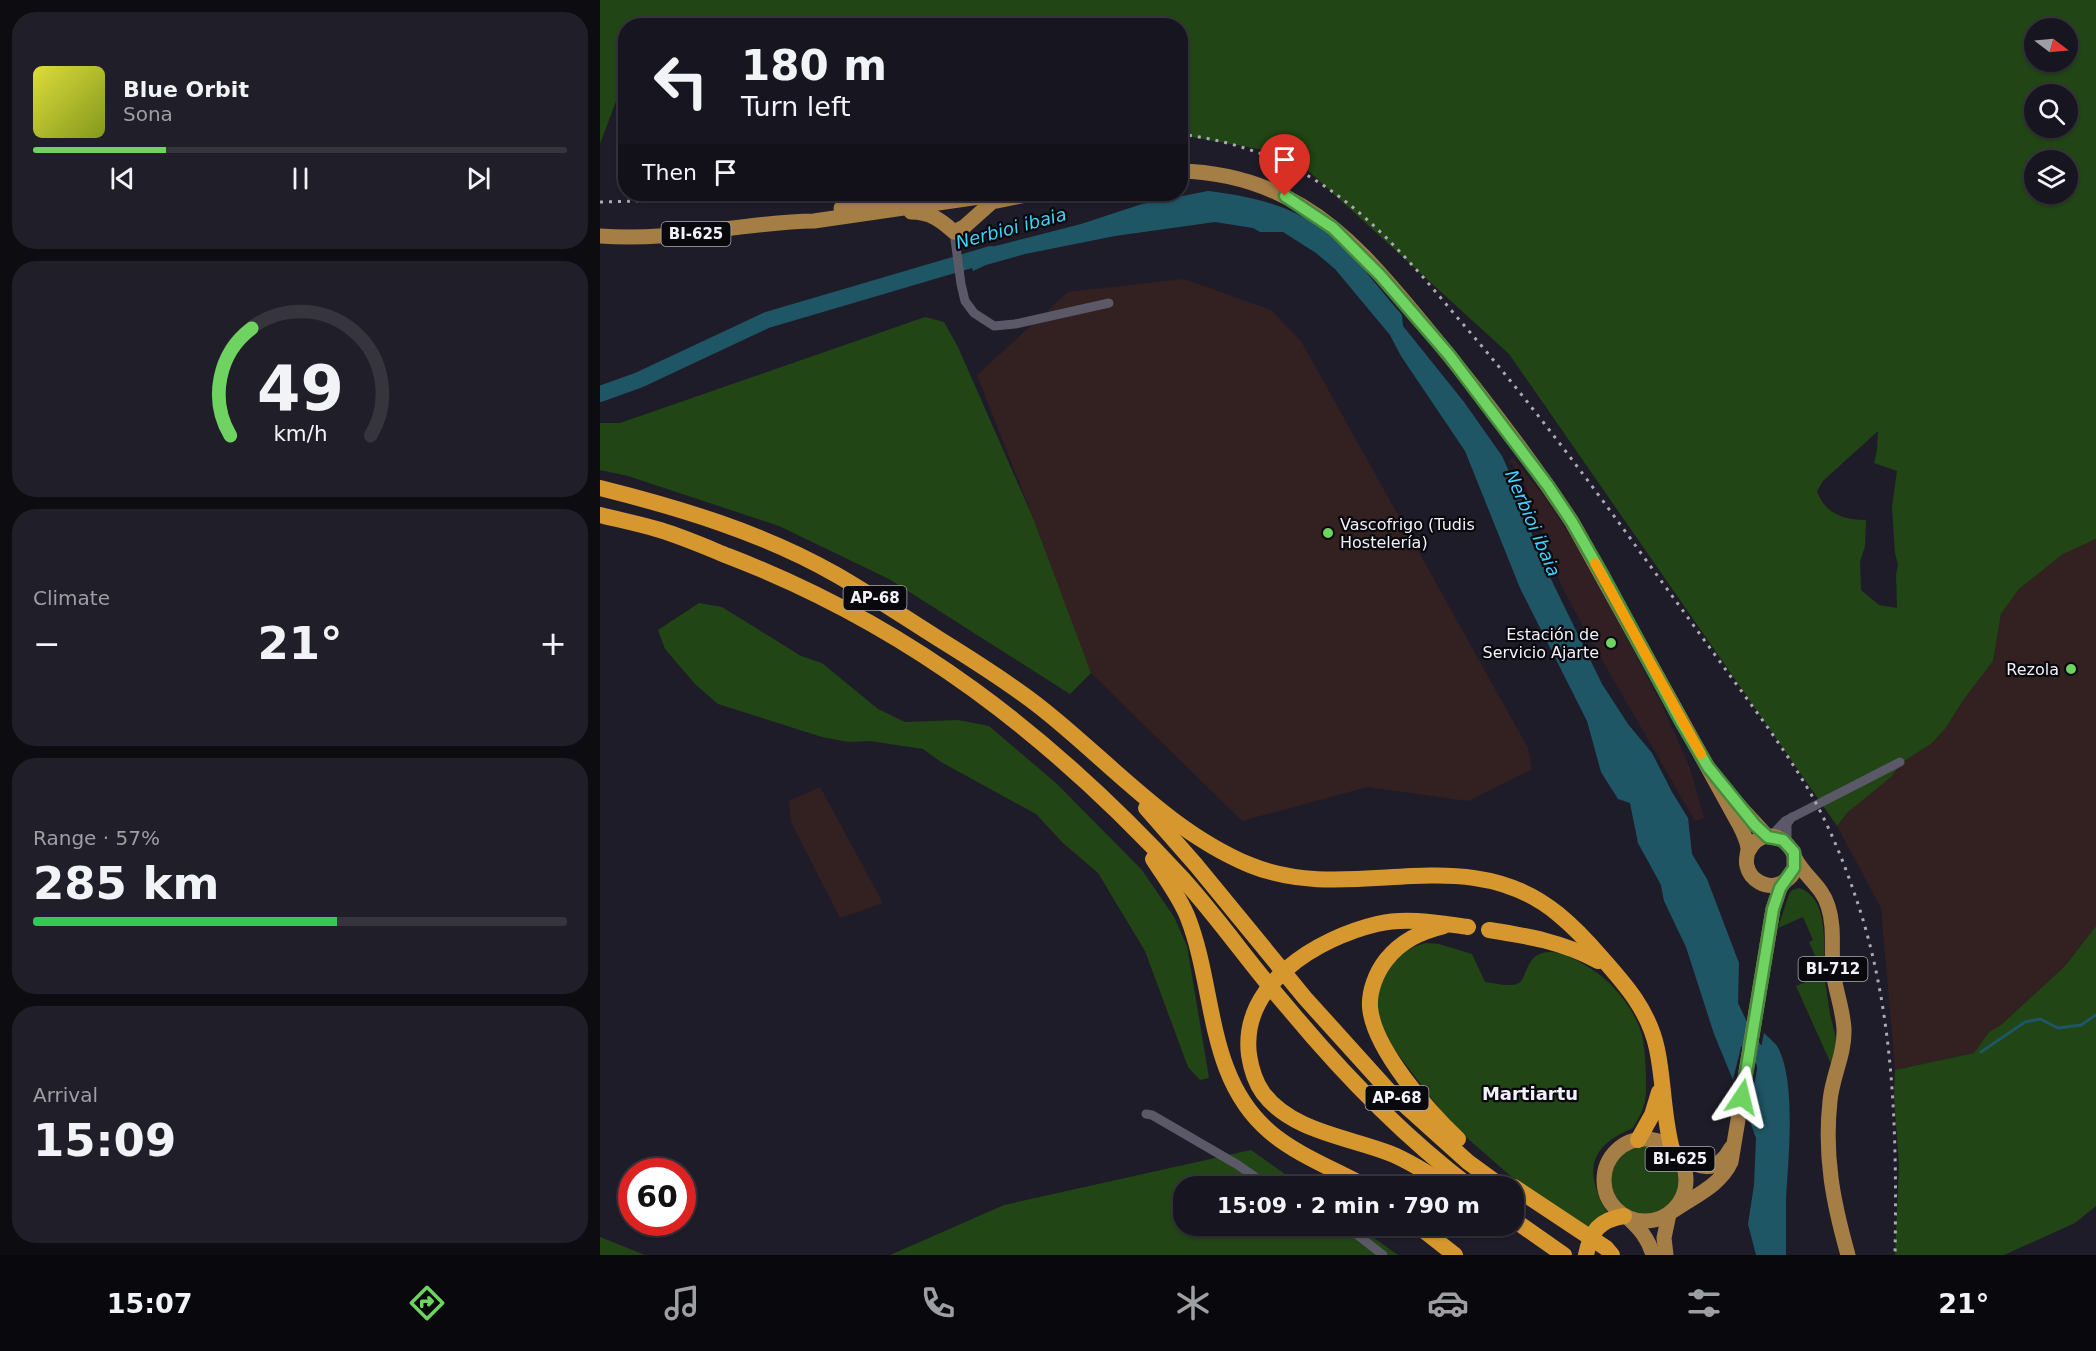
<!DOCTYPE html>
<meta charset="utf-8">
<style>
:root{--surface:#17151f;--page:#201e28;--text:#f1f3f6;--muted:#9e9fa4;--line:#36343d;--accent:#6ed360}
body{margin:0;font-family:"DejaVu Sans",sans-serif;background:var(--page);color:var(--text);height:100vh;display:flex;flex-direction:column;font-size:22px;white-space:nowrap}
*{box-sizing:border-box;margin:0}
p{font-size:20px;color:var(--muted)}
.icon{flex:none;width:33px;height:33px;fill:none;stroke:currentColor;stroke-width:2;stroke-linecap:round;stroke-linejoin:round}
.map{position:relative;flex:1;overflow:hidden}
.side{display:flex;flex-direction:column;gap:12px;padding:12px;background:#0d0c11;width:600px}
.side>*{flex:none}
.banner{position:absolute;left:18px;top:18px;width:570px;height:183px;border-radius:24px;box-shadow:0 2px 4px #0004,0 0 0 2px var(--line);background:#17151f;color:var(--text);overflow:hidden}
.needle{width:39px;rotate:106deg}
.tools{position:absolute;left:1424px;top:18px;display:grid;gap:12px}
.tools a{display:grid;place-items:center;width:54px;height:54px;border-radius:50%;background:var(--surface);box-shadow:0 2px 4px #0004,0 0 0 2px var(--line);font-size:30px}
.speed{position:absolute;left:18px;top:1158px;display:flex;gap:12px;font-size:30px;font-weight:700;text-align:center}
.speed>*{display:grid;place-content:center;width:78px;height:78px;border-radius:50%;background:var(--surface);box-shadow:0 2px 4px #0004,0 0 0 2px var(--line);line-height:1}
.speed .limit{border:9px solid #d22;background:#fff;color:#111}
.pin{position:absolute;display:grid;place-items:center;width:51px;height:51px;color:#fff;margin:-62px -26px;border-radius:50% 50% 50% 0;rotate:-45deg;box-shadow:0 0 6px #0007}
.pin .icon{rotate:45deg}
.me{position:absolute;width:66px;margin:-33px;rotate:10deg;stroke-linejoin:round;filter:drop-shadow(0 0 4px #0008)}
.turn{display:flex;align-items:center;gap:21px;height:126px;padding:0 24px;font-size:27px}
.turn .icon{width:78px;height:78px;stroke-width:2.5}
.turn b{display:block;font-size:42px;line-height:51px}
.then{display:flex;align-items:center;height:57px;padding:0 24px;background:#0003;gap:12px;font-size:22px}
.big{font-size:45px;font-weight:800;line-height:1.1}
.side .tile{flex:1;display:flex;flex-direction:column;justify-content:center;gap:9px;min-width:0;padding:0 21px;border-radius:24px;background:var(--page)}
.side .dial{align-items:center;gap:0}
.dial svg{height:156px;overflow:visible;fill:none;stroke:var(--line);stroke-width:7;stroke-linecap:round;text-anchor:middle}
.dial text{fill:var(--text);stroke:none}
.song{display:flex;align-items:center;gap:18px}
.cover{width:72px;height:72px;border-radius:9px;background:linear-gradient(135deg,hsl(60 70% 55%),hsl(70 70% 35%))}
.played{height:6px;border-radius:3px;background:linear-gradient(90deg,var(--accent) 25%,var(--line) 25%)}
.keys{display:flex;justify-content:space-around;direction:ltr}
.heat{display:flex;justify-content:space-between;align-items:center;font-size:33px;direction:ltr}
.charge{height:9px;border-radius:4px;background:linear-gradient(90deg,#34c759 57%,var(--line) 0)}
.trip{position:absolute;left:573px;top:1176px;width:351px;height:60px;border-radius:24px;background:var(--surface);box-shadow:0 2px 4px #0004,0 0 0 2px var(--line);font-weight:800;line-height:60px;text-align:center}
.tabs{display:flex;height:96px;justify-content:space-around;align-items:center;background:#09080c;color:var(--muted)}
.tabs .icon{width:42px;height:42px}
.tabs .selected{color:var(--accent)}
.tabs b{font-size:27px;color:var(--text)}
main{display:flex;flex:1;min-height:0}
.map>svg:first-child{display:block}
.commercial{fill:#321f24}
.industrial{fill:#332021}
.green{fill:#214514;fill-rule:evenodd}
.water{fill:#1f5666}
.lines{fill:none;stroke-linecap:round;stroke-linejoin:round}
.stream{stroke:#1f5666;stroke-width:3}
.river{stroke:#1f5666;stroke-width:16}
.minor{stroke:#5b5968;stroke-width:9}
.primary{stroke:#a57e46;stroke-width:15}
.motorway{stroke:#d6972f;stroke-width:16}
.rail{stroke:#aba9b4;stroke-width:3;stroke-dasharray:3 6;stroke-linecap:butt}
.route-casing{stroke:#48893e;stroke-width:15}
.route{stroke:#6ed360;stroke-width:10}
.slow{stroke:#f59e0b;stroke-width:10}
.poi-dot{fill:#6ed360;stroke:#08080d;stroke-width:2}
.labels{text-anchor:middle;dominant-baseline:central;stroke-width:4.5;stroke-linejoin:round;paint-order:stroke}
.shield{fill:#08080d;stroke:#acabb3;stroke-width:1.5}
.shield-label{font-size:15px;font-weight:bold;fill:#f2f1fa}
.poi-label{font-size:16px;fill:#f2f1fa;stroke:#08080d;text-anchor:end}
.water-label{font-size:18px;font-style:italic;fill:#3ed4fe;stroke:#08080d}
.neighbourhood-label{font-size:18px;font-weight:bold;fill:#f2f1fa;stroke:#08080d}
</style>
<main>
<section class="side">
<div class="tile">
<div class="song"><i class="cover"></i><div><b>Blue Orbit</b><p>Sona</p></div></div>
<div class="played"></div>
<div class="keys"><svg class="icon" aria-label="previous" viewBox="0 0 24 24"><path d="M18 5L8 12l10 7zM5 5v14"/></svg><svg class="icon" aria-label="pause" viewBox="0 0 24 24"><path d="M8 5v14M16 5v14"/></svg><svg class="icon" aria-label="next" viewBox="0 0 24 24"><path d="M6 5l10 7-10 7zM19 5v14"/></svg></div>
</div>
<div class="tile dial"><svg viewBox="0 0 100 80">
<path d="M14 69A42 42 0 1 1 86 69"/>
<path d="M14 69A42 42 0 0 1 25 14" stroke="#6ed360"/>
<text x="50" y="56" font-size="32" font-weight="700">49</text>
<text x="50" y="72" font-size="11">km/h</text>
</svg></div>
<div class="tile"><p>Climate</p>
<div class="heat"><a>−</a><b class="big">21°</b><a>+</a></div>
</div>
<div class="tile"><p>Range · 57%</p><b class="big">285 km</b><div class="charge"></div></div>
<div class="tile"><p>Arrival</p><b class="big">15:09</b></div>
</section>
<div class="map">
<svg width="1496" height="1255" viewBox="0 0 1496 1255">
<rect width="100%" height="100%" fill="#1f1c29"/>
<!-- commercial -->
<polygon class="commercial" points="913,458 947,500 972,538 992,572 1063,707 1090,768 1104,818 1095,821 998,653 962,587 923,479 909,461"/>
<!-- industrial -->
<g class="industrial">
<polygon points="584,279 671,310 701,341 928,748 932,769 868,801 767,787 642,821 491,673 442,564 433,518 377,375 468,292"/>
<polygon points="1496,539 1496,926 1465,966 1401,1025 1389,1032 1374,1053 1295,1070 1281,908 1237,826 1248,812 1301,763 1331,744 1345,729 1364,699 1393,661 1401,614 1419,589 1463,554"/>
<polygon points="220,787 283,903 240,918 191,822 189,801"/>
</g>
<!-- green -->
<g class="green">
<path d="M0 0H1496V539L1463 554 1419 589 1401 614 1393 661 1364 699 1345 729 1331 744 1301 763 1291 777 1248 812 1237 826 909 354 691 155 581 135 580 26H26L25 93 18 96 0 144ZM1434 28H1467V62H1434ZM1434 94H1467V128H1434ZM1434 160H1467V194H1434ZM1278 431 1277 450 1274 463 1297 471 1292 507 1295 553 1298 565 1296 575 1297 608 1279 605 1261 590 1260 562 1265 546 1266 520C1244 520 1225 514 1217 491L1223 481Z"/>
<polygon points="325,317 344,322 358,347 433,518 491,673 470,694 289,579 179,526 28,476 0,470 0,423 20,423"/>
<polygon points="99,603 122,607 201,656 222,663 278,709 305,722 358,720 389,726 457,784 542,870 574,917 587,946 609,1078 600,1080 588,1067 545,951 498,873 463,843 436,814 341,762 323,749 270,741 249,742 222,737 118,704 95,684 65,649 58,630"/>
<path d="M1199 888C1228 897 1224 942 1224 965L1220 967 1209 942 1213 940 1203 917 1178 928 1189 894 1192 890Z"/>
<polygon points="1496,926 1496,1206 1475,1223 1404,1255 1295,1255 1299,1165 1294,1096 1295,1070 1374,1053 1389,1032 1401,1025 1465,966"/>
<path d="M825 943 839 944 872 954 885 982C894 983 908 987 917 984 928 981 924 951 951 952 962 952 975 959 985 965 1008 978 1029 1001 1039 1026 1045 1040 1045 1060 1046 1076 1046 1086 1047 1098 1043 1108 1041 1115 1036 1122 1033 1128 987 1147 984 1173 1008 1213L989 1228 922 1186 851 1124 794 1049 778 1017 776 992 793 961 808 949Z"/>
<polygon points="1224,975 1230,1014 1237,1043 1231,1064 1196,986"/>
<circle cx="1045" cy="1180" r="34"/>
<polygon points="651,1150 702,1186 584,1186 584,1226 757,1226 798,1255 290,1255 404,1205"/>
<polygon points="0,1237 45,1255 0,1255"/>
</g>
<!-- water -->
<g class="water">
<path d="M608 191C649 196 687 204 721 228 750 248 778 288 802 315L803 326 864 402 902 456 922 500 929 527 948 573 1002 684 1028 724 1052 753 1072 792 1088 818 1092 854 1107 879 1139 963 1138 1003 1147 1022 1133 1080 1114 1034 1086 947 1064 901 1061 885 1038 843 1030 803 1018 799 1001 772 987 721 920 588 865 451 801 356 790 335 735 269 716 253 683 232H660L653 228 615 222 515 236 425 254 386 265 373 271 368 253 481 224 542 204Z"/>
<path d="M1164 1033C1168 1037 1174 1042 1177 1046 1197 1080 1188 1160 1186 1199 1186 1218 1186 1236 1186 1255H1156L1148 1224 1154 1185 1156 1138 1148 1116Z"/>
</g>
<g class="lines">
<!-- stream -->
<polyline class="stream" points="1381,1052 1425,1022 1440,1019 1458,1028 1481,1025 1496,1015"/>
<!-- river -->
<g class="river">
<polyline points="0,394 39,380 167,320 391,254"/>
<polyline points="1129,1019 1164,1061 1167,1076"/>
</g>
<!-- minor -->
<g class="minor">
<polyline points="354,232 361,284 365,301 374,313 394,326 415,324 509,303"/>
<polyline points="1171,836 1185,821 1300,762"/>
<polyline points="1187,842 1187,824 1192,817"/>
<polyline points="546,1114 552,1115 638,1165 668,1186"/>
<polyline points="746,1226 783,1255"/>
</g>
<!-- primary -->
<g class="primary">
<path d="M580 171C623 172 666 184 702 206 751 235 789 283 825 326 877 389 927 454 972 522L1140 826C1143 833 1147 840 1148 848 1148 854 1145 860 1147 866 1150 880 1166 889 1179 884 1222 867 1170 808 1148 852"/>
<polyline points="241,208 324,194"/>
<path d="M311 212C330 212 341 220 354 232L364 227 392 202 431 194"/>
<path d="M0 236C75 242 141 222 214 221L400 194"/>
<polyline points="1132,798 1168,837"/>
<path d="M1195 858C1204 876 1222 886 1228 906 1235 927 1231 949 1233 970 1235 990 1243 1009 1244 1029 1245 1054 1232 1077 1230 1101 1224 1156 1233 1202 1248 1255"/>
<circle cx="1045" cy="1180" r="41"/>
<path d="M1078 1156C1101 1168 1116 1175 1131 1148"/>
<path d="M1073 1211C1094 1196 1120 1186 1131 1162L1173 909 1180 888 1185 881"/>
<path d="M1027 1217C1040 1229 1048 1238 1053 1255"/>
<polyline points="1066,1255 1064,1238 1069,1214"/>
</g>
<!-- motorway -->
<g class="motorway">
<path d="M0 488C80 508 163 533 235 574 270 594 304 617 339 639 373 660 408 682 440 707 509 761 568 831 650 865 752 907 865 837 958 914 974 927 988 942 1001 957 1026 985 1049 1011 1057 1049 1064 1082 1063 1116 1072 1149"/>
<path d="M0 515C20 520 40 524 60 530 83 537 106 547 128 556 310 626 451 736 582 878 620 920 652 967 689 1009 743 1074 802 1135 869 1186"/>
<polyline points="546,808 596,865 705,998 789,1091 868,1162 901,1186"/>
<path d="M553 859C565 878 580 897 588 918 616 990 606 1078 670 1132 697 1155 734 1169 765 1186"/>
<path d="M844 926C820 932 801 941 786 960 776 973 769 991 770 1007 773 1048 829 1112 858 1139"/>
<path d="M889 930C928 936 963 942 998 961"/>
<polyline points="1038,1140 1052,1115 1059,1092"/>
<path d="M848 1186C829 1174 810 1161 789 1153 748 1137 691 1131 663 1093 655 1082 651 1068 649 1055 640 984 718 938 777 924 807 917 838 923 868 927"/>
<polyline points="914,1187 1006,1248 1012,1255"/>
<polyline points="914,1220 964,1255"/>
<polyline points="818,1226 855,1255"/>
<path d="M986 1255C991 1231 999 1220 1024 1216"/>
</g>
<!-- rail -->
<g class="rail">
<path d="M580 134C636 141 692 161 737 195 783 229 820 273 856 316 923 393 984 474 1043 556 1073 597 1102 637 1131 677 1159 715 1187 753 1211 794 1229 826 1244 862 1256 898 1295 1012 1297 1135 1295 1255"/>
<polyline points="0,202 73,200 114,194"/>
</g>
</g>
<g class="lines">
<defs>
<polyline id="route" points="685,196 733,228 780,275 849,355 948,486 972,522 1004,578 1081,721 1108,767 1155,825 1168,837 1183,840 1194,852 1194,868 1180,888 1173,909 1142,1097"/>
</defs>
<!-- route casing -->
<use href="#route" class="route-casing"/>
<!-- route -->
<use href="#route" class="route"/>
<!-- slow -->
<polyline class="slow" points="995,563 1101,754"/>
</g>
<!-- markers -->
<g class="poi-dot">
<circle cx="728" cy="533" r="6"/>
<circle cx="1011" cy="643" r="6"/>
<circle cx="1471" cy="669" r="6"/>
</g>
<g class="labels">
<!-- shield labels -->
<g class="shield">
<rect x="61.5" y="222" width="69" height="24" rx="4.5"/>
<rect x="243.5" y="586" width="63" height="24" rx="4.5"/>
<rect x="1198.5" y="957" width="69" height="24" rx="4.5"/>
<rect x="765.5" y="1086" width="63" height="24" rx="4.5"/>
<rect x="1045.5" y="1147" width="69" height="24" rx="4.5"/>
</g>
<g class="shield-label">
<text x="96" y="234">BI-625</text>
<text x="275" y="598">AP-68</text>
<text x="1233" y="969">BI-712</text>
<text x="797" y="1098">AP-68</text>
<text x="1080" y="1159">BI-625</text>
</g>
<!-- poi labels -->
<g class="poi-label">
<text x="740" y="524" text-anchor="start">Vascofrigo (Tudis<tspan x="740" dy="18">Hostelería)</tspan></text>
<text x="999" y="634">Estación de<tspan x="999" dy="18">Servicio Ajarte</tspan></text>
<text x="1459" y="669">Rezola</text>
</g>
<!-- water labels -->
<g class="water-label">
<text transform="translate(411 228) rotate(-15)">Nerbioi ibaia</text>
<text transform="translate(933 523) rotate(67)">Nerbioi ibaia</text>
</g>
<!-- neighbourhood labels -->
<g class="neighbourhood-label">
<text x="930" y="1093">Martiartu</text>
</g>
</g>
</svg>
<div class="tools">
<a><svg class="needle" viewBox="-14 -14 28 28"><path d="M0-13l5 13h-10z" fill="#e53935"/><path d="M0 13l5-13h-10z" fill="#9e9fa4"/></svg></a>
<a><svg class="icon" aria-label="search" viewBox="0 0 24 24"><circle cx="10" cy="10" r="6"/><path d="M15 15l6 6"/></svg></a>
<a><svg class="icon" aria-label="layers" viewBox="0 0 24 24"><path d="M12 4l9 5-9 5-9-5zM3 14l9 5 9-5"/></svg></a>
</div>
<div class="speed"><div class="limit">60</div></div>
<div class="pin" style="left:685px;top:196px;background:#d93025"><svg class="icon" aria-label="arrive" viewBox="0 0 24 24"><path d="M6 21V4h12l-3 4 3 4H6"/></svg></div>
<svg class="me" style="left:1142px;top:1097px" viewBox="-20 -20 40 40"><path d="M0-17L14 15 0 8-14 15z" fill="#6ed360" stroke="#fff" stroke-width="4"/></svg>
<div class="trip">15:09 · 2 min · 790 m</div>
<div class="banner">
<div class="turn"><svg class="icon" aria-label="left" viewBox="0 0 24 24"><path d="M17 20v-9H6M10 6l-5 5 5 5"/></svg><div><b>180 m</b>Turn left</div></div>
<div class="then">Then<svg class="icon" aria-label="arrive" viewBox="0 0 24 24"><path d="M6 21V4h12l-3 4 3 4H6"/></svg></div>
</div>
</div>
</main>
<nav class="tabs">
<b>15:07</b>
<svg class="icon selected" aria-label="directions" viewBox="0 0 24 24"><path d="M12 3l9 9-9 9-9-9zM9 14v-3h6M13 9l2 2-2 2"/></svg>
<svg class="icon" aria-label="music" viewBox="0 0 24 24"><path d="M9 18V5l10-2v13"/><circle cx="6" cy="18" r="3"/><circle cx="16" cy="16" r="3"/></svg>
<svg class="icon" aria-label="phone" viewBox="0 0 24 24"><path d="M5 4h4l2 5-3 2q2 4 5 5l2-3 5 2v4C11 20 4 13 5 4z"/></svg>
<svg class="icon" aria-label="climate" viewBox="0 0 24 24"><path d="M12 3v18M4 7l16 10M4 17L20 7"/></svg>
<svg class="icon" aria-label="car" viewBox="0 0 24 24"><path d="M5 17H2v-5l4-1 3-4h7l3 4 3 1v5h-3M9 17h6M6 11h13"/><circle cx="7" cy="17" r="2"/><circle cx="17" cy="17" r="2"/></svg>
<svg class="icon" aria-label="filters" viewBox="0 0 24 24"><path d="M4 7h16M4 17h16"/><circle cx="9" cy="7" r="2"/><circle cx="15" cy="17" r="2"/></svg>
<b>21°</b>
</nav>
